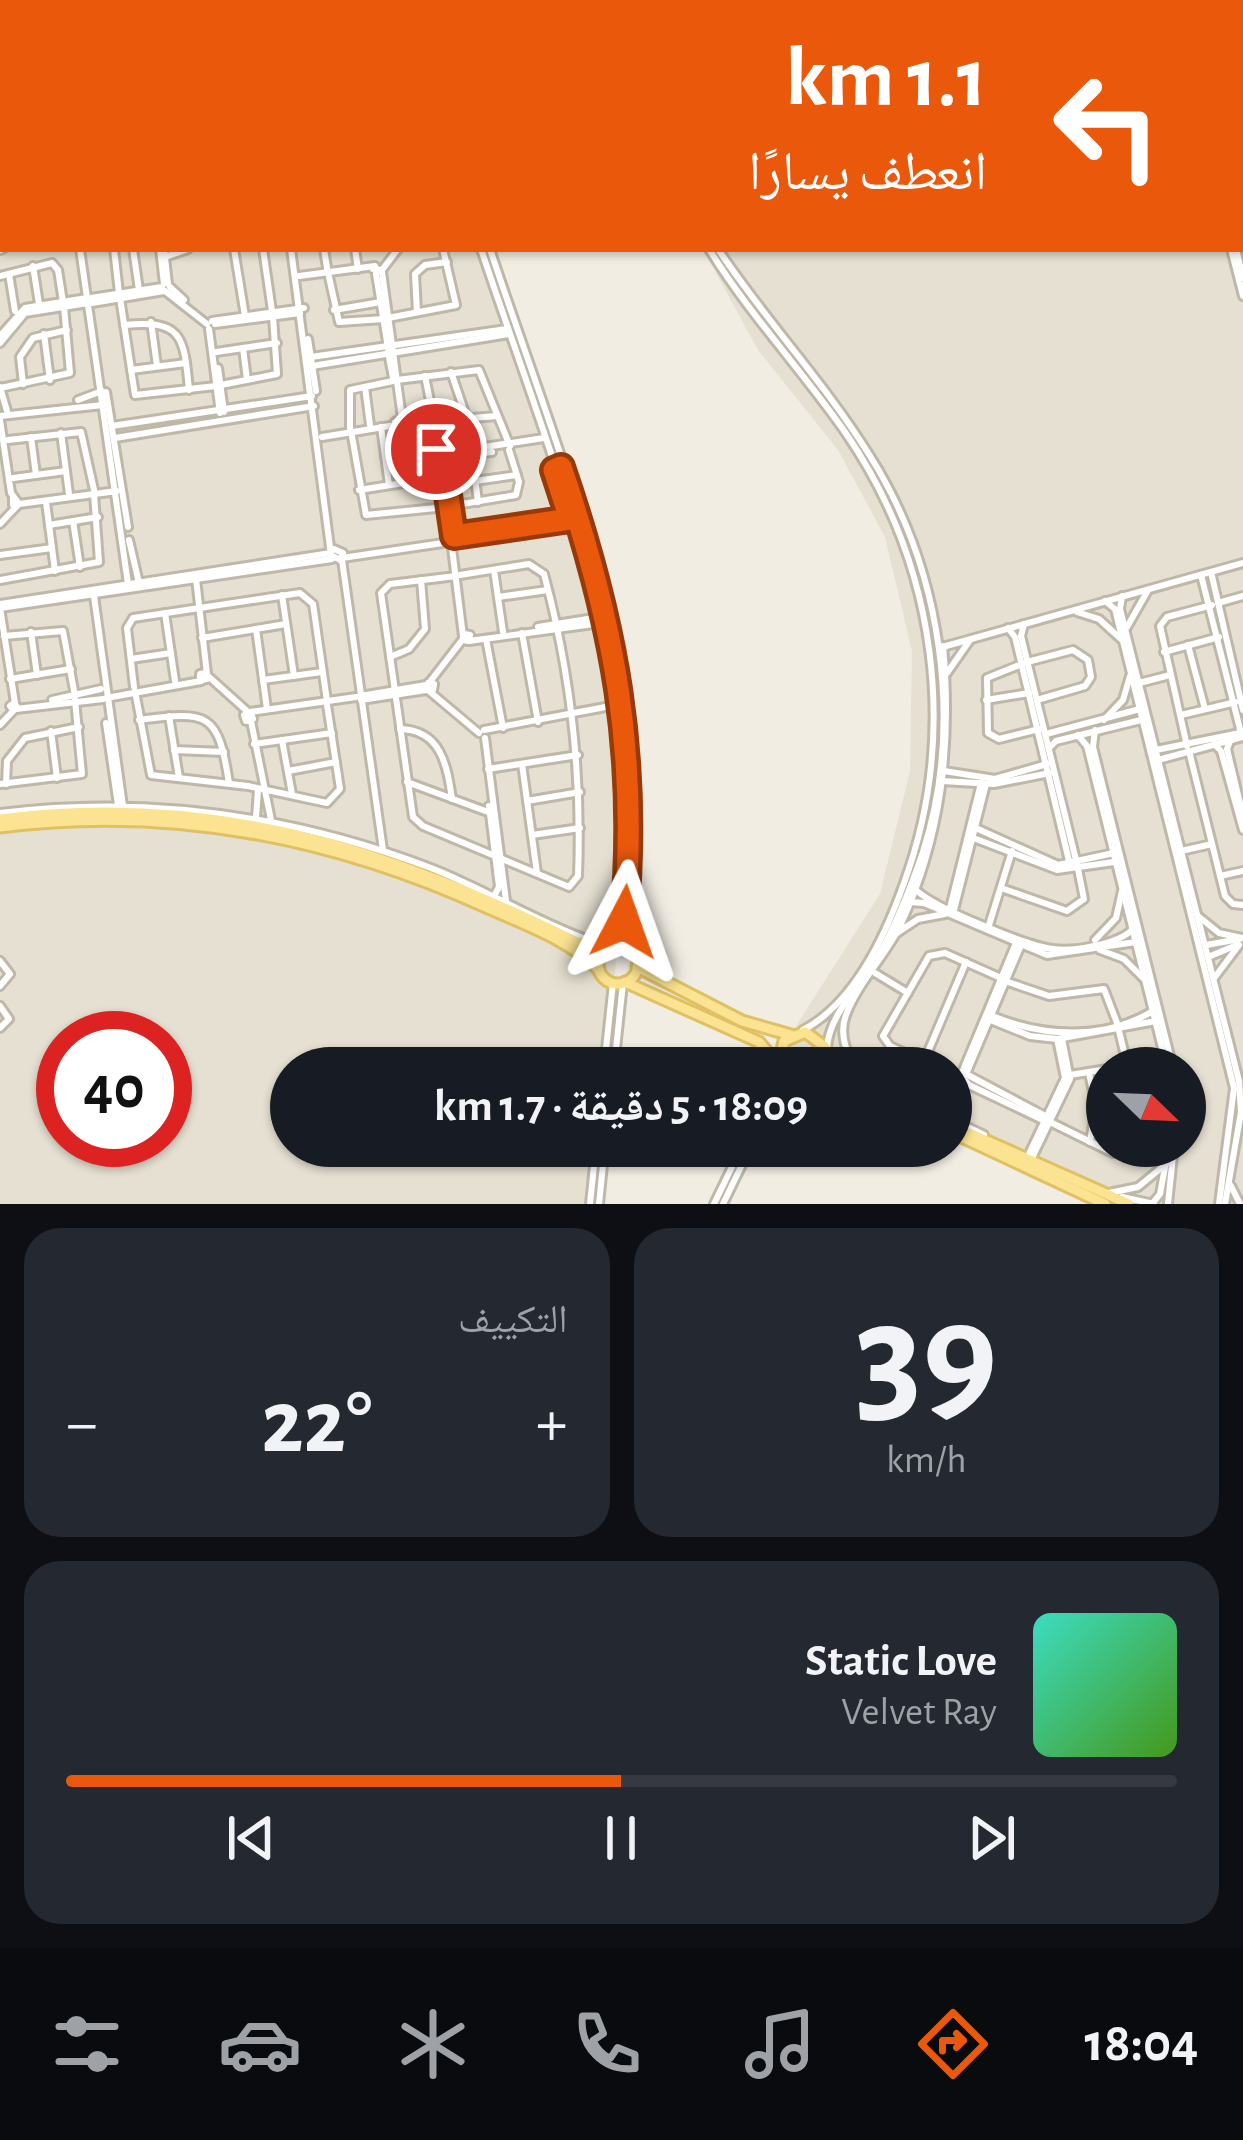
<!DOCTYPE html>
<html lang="ar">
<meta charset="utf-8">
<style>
:root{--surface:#171b24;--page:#242831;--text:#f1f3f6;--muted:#9ea1a6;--line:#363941;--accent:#ea580c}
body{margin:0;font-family:"Alegreya Sans","Noto Naskh Arabic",sans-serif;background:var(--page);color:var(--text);direction:rtl;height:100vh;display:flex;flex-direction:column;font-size:45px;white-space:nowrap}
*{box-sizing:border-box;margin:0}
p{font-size:39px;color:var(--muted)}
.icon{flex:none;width:66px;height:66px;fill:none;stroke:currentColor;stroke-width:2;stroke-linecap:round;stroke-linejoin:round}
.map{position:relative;height:1204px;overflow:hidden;direction:ltr}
.details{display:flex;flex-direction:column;gap:24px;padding:24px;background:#0d0f14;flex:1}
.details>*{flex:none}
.banner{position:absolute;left:0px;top:0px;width:1245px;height:252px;box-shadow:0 3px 9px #0004;direction:rtl;background:#ea580c;color:#fff;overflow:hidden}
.needle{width:78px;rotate:113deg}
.tools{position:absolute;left:1086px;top:1047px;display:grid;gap:24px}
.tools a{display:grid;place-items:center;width:120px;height:120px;border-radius:50%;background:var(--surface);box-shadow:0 3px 9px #0004;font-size:60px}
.speed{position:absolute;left:36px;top:1011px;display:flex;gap:24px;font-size:60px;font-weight:700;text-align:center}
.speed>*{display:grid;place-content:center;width:156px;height:156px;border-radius:50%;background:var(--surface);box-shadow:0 3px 9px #0004;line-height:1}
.speed .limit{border:18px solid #d22;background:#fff;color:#111}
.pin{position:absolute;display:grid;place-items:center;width:102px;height:102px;color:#fff;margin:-51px;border:6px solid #fff;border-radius:50%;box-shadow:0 3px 12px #0007}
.me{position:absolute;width:132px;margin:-66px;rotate:4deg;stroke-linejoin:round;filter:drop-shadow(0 0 9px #0008)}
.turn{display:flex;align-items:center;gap:42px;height:252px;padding:0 60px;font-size:54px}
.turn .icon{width:156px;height:156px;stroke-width:2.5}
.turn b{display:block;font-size:84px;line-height:102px}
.big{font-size:90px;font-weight:700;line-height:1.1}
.details .card{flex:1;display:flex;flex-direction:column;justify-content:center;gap:18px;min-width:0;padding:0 42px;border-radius:36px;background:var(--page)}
.details .dial{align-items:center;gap:0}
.dial b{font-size:156px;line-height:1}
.song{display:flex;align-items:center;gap:36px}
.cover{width:144px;height:144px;border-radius:18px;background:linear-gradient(135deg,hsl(170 70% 55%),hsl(100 70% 35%))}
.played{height:12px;border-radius:6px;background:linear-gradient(90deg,var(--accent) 50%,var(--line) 50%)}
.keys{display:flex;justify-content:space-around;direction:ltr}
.heat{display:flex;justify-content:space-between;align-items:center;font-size:66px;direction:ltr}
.details .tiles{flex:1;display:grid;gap:24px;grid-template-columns:1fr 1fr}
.card:last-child{grid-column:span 2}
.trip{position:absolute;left:270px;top:1047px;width:702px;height:120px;border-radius:60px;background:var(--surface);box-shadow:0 3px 9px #0004;font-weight:700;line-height:120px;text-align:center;direction:rtl}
.tabs{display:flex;height:192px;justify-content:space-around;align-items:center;background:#090b0e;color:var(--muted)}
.tabs .icon{width:84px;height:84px}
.tabs .active{color:var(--accent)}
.tabs b{font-size:54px;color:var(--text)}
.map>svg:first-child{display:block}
.residential{fill:#e5e0d1;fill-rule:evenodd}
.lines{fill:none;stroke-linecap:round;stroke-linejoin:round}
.minor-casing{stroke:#bfb8a9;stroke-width:12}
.major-casing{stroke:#dfc163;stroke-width:15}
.minor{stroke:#fff;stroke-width:6}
.major{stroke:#fbe392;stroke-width:9}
.route-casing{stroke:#983908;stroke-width:30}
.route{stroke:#ea580c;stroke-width:21}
</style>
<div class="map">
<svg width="1243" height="1204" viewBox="0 0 1243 1204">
<rect width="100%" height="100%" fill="#f1ede3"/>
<!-- residential -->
<g class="residential">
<path d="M570 0H1243V1204H1088L951 1139V1068H802L777 1056 880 894 910 771 912 651 885 537 838 450 758 350 703 249H1242V3ZM1107 1068H1185V1146H1107Z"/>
<path d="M0 244 3 249H486L597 590 617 686 626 827 608 1068H291V1146H600L593 1204H0ZM63 1038H165V1140H63Z"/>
</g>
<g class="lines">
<defs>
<g id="minor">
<polyline points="7,0 8,3"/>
<polyline points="32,0 33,3"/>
<polyline points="54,0 55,3"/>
<polyline points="77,0 77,3"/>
<polyline points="398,0 399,3"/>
<polyline points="407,0 408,3"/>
<polyline points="589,0 590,3"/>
<polyline points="595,0 597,3"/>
<polyline points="1124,0 1125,3"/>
<polyline points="1131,0 1133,3"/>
<polyline points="160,3 167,0"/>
<polyline points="176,3 183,0"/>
<polyline points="0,46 3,45"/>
<polyline points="0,71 3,70"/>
<polyline points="0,78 3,77"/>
<polyline points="1242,163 1243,163"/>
<polyline points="1242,232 1243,232"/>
<polyline points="0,238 3,237"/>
<polyline points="0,244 3,243"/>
<polyline points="80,249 128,584"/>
<polyline points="114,249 119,293"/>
<polyline points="133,249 139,290"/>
<polyline points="160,249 164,284"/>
<polyline points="164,249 168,284"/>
<polyline points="234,249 245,316"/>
<polyline points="263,249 272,311"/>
<polyline points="291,249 331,555 340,560 343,553 334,549"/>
<polyline points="324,249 328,274"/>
<polyline points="355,249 358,269"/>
<path d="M481 249C545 441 626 631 623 837 622 872 623 913 610 946"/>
<path d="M490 249C547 421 621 596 630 779 633 825 612 915 633 952"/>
<path d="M709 249C749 314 801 369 845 432 936 564 959 732 904 883 885 937 854 1003 803 1030"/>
<path d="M718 249C765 320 825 383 870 456 942 570 964 723 923 852 911 887 898 921 880 953 863 983 829 1013 827 1048"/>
<polyline points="1231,249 1243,296"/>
<polyline points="1236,249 1243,278"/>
<polyline points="0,250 3,249"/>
<polyline points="165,257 188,249"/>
<polyline points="33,266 39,304"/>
<polyline points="373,269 382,270 398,249"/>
<polyline points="382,272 402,418 395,422 401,424 402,418"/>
<polyline points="9,274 15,311"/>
<polyline points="376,274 388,348"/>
<polyline points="0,276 52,263 58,270 63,302"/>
<polyline points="299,276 375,266"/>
<polyline points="329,277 339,322 384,319"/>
<polyline points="170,287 184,300"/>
<polyline points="165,291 207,324"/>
<polyline points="91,298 162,287"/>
<polyline points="120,298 135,395 216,386"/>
<polyline points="92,303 164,291"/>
<polyline points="334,310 381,302"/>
<polyline points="417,312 415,274 425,265 447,262"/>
<polyline points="388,318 456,305 443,249"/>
<polyline points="212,321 304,308"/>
<polyline points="151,322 157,366"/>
<polyline points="215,324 300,313"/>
<path d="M124 325C183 319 184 337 189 390"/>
<polyline points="209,329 220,413"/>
<polyline points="44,334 50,380"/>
<polyline points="0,336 25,308 87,298"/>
<polyline points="308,339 316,391"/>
<polyline points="0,343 25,313 88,303"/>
<polyline points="243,348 247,380"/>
<polyline points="216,352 277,343"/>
<polyline points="388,352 393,378"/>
<polyline points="311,357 507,329"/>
<polyline points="312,366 509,334"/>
<polyline points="218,368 224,412"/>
<polyline points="131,370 186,363"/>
<polyline points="451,372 467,419"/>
<polyline points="425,376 431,406 447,420 497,416"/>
<polyline points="397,380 479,370 510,446"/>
<polyline points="23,384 20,357 33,338 67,330"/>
<polyline points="221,385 277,374 273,317"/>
<polyline points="0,387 7,411"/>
<polyline points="365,387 370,425"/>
<polyline points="0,388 70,373 64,307"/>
<polyline points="106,392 128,527"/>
<polyline points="78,400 102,391"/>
<polyline points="0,416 103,405"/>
<polyline points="0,420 11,493 19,504 13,505 13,498"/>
<polyline points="403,421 442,453"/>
<polyline points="401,424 421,441"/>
<polyline points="112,426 312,396"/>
<polyline points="381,427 389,485"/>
<polyline points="350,428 350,390 393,381"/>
<polyline points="351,431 366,515 446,507"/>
<polyline points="61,433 69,494"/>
<polyline points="31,437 36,475"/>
<polyline points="322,437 396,425"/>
<polyline points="115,438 314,406"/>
<polyline points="8,440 81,432 94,490"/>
<polyline points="445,453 544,438"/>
<polyline points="472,455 478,502"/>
<polyline points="448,457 492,452"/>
<polyline points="439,460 450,536"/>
<polyline points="13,478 66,471"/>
<polyline points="475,481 517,475"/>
<polyline points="359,490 442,477"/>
<polyline points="46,502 55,571"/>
<polyline points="19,504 117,491"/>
<polyline points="450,506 516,495 519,482 509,450"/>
<polyline points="73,521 80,567"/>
<polyline points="0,524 17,506"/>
<polyline points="49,525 98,517"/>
<polyline points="473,533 570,519"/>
<polyline points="129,540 139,583"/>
<polyline points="451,540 463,636"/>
<polyline points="0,555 52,548"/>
<polyline points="342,558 570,524"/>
<polyline points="342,560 383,850"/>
<polyline points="494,570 503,632"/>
<polyline points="1211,572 1243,710"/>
<polyline points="1201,575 1241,733"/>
<path d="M456 576 390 584 381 593 413 817 423 826 569 887 578 876C582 772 571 674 544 574L529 564 460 575"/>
<polyline points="196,579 207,674"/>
<polyline points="0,580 99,562 94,494"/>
<polyline points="282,595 294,676"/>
<polyline points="94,596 123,806"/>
<polyline points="1122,596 1120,609 1239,1081 1241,1112 1225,1204"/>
<polyline points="498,597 548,590"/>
<polyline points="1105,601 1115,609 1234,1088 1219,1204"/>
<polyline points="1218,603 1243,596"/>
<polyline points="0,604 331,553"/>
<polyline points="0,608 332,559"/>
<polyline points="0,608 15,703"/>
<polyline points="1077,612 1099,619 1121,639"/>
<polyline points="165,613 175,681"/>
<polyline points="1024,624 1021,636 1077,864"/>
<polyline points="538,627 600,617"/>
<polyline points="1127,627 1147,592"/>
<polyline points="1008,628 1015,637 1070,865"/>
<polyline points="256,629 267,709"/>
<polyline points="31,632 37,675"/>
<polyline points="522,633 538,722"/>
<polygon points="464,634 470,635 469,641 463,640"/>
<polyline points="4,636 63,631 75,696"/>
<polyline points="202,638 286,624"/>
<polyline points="486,639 503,728"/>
<polyline points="469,641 601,623"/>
<polyline points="1188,645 1205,709"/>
<polyline points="939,648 1243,563"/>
<polyline points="1164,652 1219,637"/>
<polyline points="390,657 409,649 425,629 421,580"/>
<polyline points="131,659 171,653"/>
<polyline points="1027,662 1073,650 1088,660 1091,677 1085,686 1037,700"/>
<polyline points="1022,664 987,678 988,733 999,739 1039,729"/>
<polygon points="206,673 207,679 200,680 200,674"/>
<polyline points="947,673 970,640"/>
<polyline points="208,676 248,712"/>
<polyline points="10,679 71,669"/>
<polyline points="263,680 322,672"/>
<polygon points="428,683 434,684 433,690 426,690"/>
<polyline points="429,683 463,639"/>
<polyline points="1139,683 1170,675"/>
<polyline points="134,687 127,628 133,618 300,593 313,604 327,701"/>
<polyline points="135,691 151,775 248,786 327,803 340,789 327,705"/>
<polyline points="429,691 479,733"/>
<polyline points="360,696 426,685"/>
<polyline points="106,698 201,681"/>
<polyline points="52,700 101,689"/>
<polyline points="361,700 426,690"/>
<polyline points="986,700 1029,693"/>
<polygon points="14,703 17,707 13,710 10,706"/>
<polyline points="16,709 103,699"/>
<polyline points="250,712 356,697"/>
<polygon points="251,713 253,719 246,721 244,715"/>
<polyline points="1181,715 1236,702"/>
<polyline points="169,716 179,778"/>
<path d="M139 720C209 711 218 712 229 783"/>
<polyline points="1104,720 1123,700 1130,676"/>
<polyline points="251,721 271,820"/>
<polyline points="106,723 118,805"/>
<polyline points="0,725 14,710"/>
<path d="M400 729C441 730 447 765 452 799"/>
<polyline points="484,730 616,705"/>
<polyline points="1095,730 1093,747 1173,1068"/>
<polyline points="51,731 57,778"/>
<polyline points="1046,734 1140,709"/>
<polyline points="1078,735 1087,746 1167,1068"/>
<polyline points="485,738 506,901"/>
<polyline points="282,740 292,794"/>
<polyline points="1230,741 1227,749 1243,816"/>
<polyline points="254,744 332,733"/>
<polyline points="1214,744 1221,751 1243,830"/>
<polyline points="1187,746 1160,626 1167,617 1212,605"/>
<polyline points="1049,748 1056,741 1141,720"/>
<polyline points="174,750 224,752"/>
<polyline points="1156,750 1240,733"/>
<polyline points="1189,751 1225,896 1233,904 1243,905"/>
<polyline points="1158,760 1243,737"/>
<polyline points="522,764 537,873"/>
<polyline points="488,769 578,755"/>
<polyline points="288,771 336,762"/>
<polyline points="944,771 995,779 1047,764"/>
<polyline points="942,781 994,784 1050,773"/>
<polyline points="407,782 488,812"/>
<polyline points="0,784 82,774 75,700"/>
<polyline points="6,784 7,761 25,738 79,727"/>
<polyline points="527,801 580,792"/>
<polyline points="489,806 499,887 494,896"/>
<path d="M0 813C148 795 292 815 431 868 485 889 535 921 589 940"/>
<polyline points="256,817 258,790"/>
<polyline points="978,829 1058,865 1114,853"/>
<polyline points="532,835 580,828"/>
<polyline points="976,839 1057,870 1114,862"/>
<polyline points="1181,851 1212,844"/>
<polyline points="1220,876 1243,871"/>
<polyline points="1001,888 1067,911 1084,899 1078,869"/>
<path d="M915 889C932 907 1027 946 1053 949 1074 952 1119 944 1133 929"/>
<polyline points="910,902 924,903 1047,955 1136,942"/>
<polyline points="950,908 981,783"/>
<polyline points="954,910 986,784"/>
<polyline points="1198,916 1219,933 1242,938"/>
<polyline points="989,925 1012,851"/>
<polyline points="897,933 918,919 945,914"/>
<polyline points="1095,940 1116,918 1122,891"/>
<polyline points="1016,943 961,1075 969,1085 1045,1121"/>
<polyline points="1021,945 966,1074 1047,1117"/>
<polyline points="1206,945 1240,939"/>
<polyline points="1100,950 1124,959 1143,978"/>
<polyline points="1208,957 1237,945"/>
<polyline points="0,961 10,974 0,986"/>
<polyline points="875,973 908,993"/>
<polyline points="1215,977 1239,945"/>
<polyline points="1005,981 1049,996 1104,989 1117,1023"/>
<polyline points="0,1006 9,1019 0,1028"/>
<path d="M990 1015C1042 1037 1103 1041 1153 1011"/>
<polyline points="988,1019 1030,1036 1057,1039 1156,1021"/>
<polyline points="1118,1027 1128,1068"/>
<polyline points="924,1062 890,1046 883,1036 929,956 945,953 1001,978"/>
<polyline points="604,1068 613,983"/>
<polyline points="614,1068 623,983"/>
<path d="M856 1068C846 1053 839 1033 846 1015 857 985 884 957 899 928 942 838 952 744 943 646"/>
<polyline points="921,1068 966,962"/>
<polyline points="1089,1073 1096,1106 1090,1142"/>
<polyline points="1070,1075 1107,1069"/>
<polyline points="951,1119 984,1135"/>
<polyline points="1050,1122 1113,1153 1129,1146"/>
<polyline points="1028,1156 1065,1078 1057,1039"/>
<polyline points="1032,1158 1070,1079 1062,1039"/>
<polyline points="1231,1186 1240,1204"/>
<polyline points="1109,1193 1138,1187 1166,1164"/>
<polyline points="1122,1197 1154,1204"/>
<polyline points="590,1204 596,1146"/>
<polyline points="599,1204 605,1146"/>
<polyline points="714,1204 742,1146"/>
<polyline points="723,1204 751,1146"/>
<polyline points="1152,1204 1160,1194 1169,1146"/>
<polyline points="1168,1204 1174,1146"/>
</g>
<g id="major">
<path d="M0 819C214 791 388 849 577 942L609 947"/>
<path d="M0 827C170 805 333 837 488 908 526 925 569 940 599 970"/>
<circle cx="618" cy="964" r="20"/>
<polyline points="637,967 742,1021 791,1035"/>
<polyline points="625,982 759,1042 780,1067"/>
<polyline points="779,1063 784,1041 805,1032 825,1047 825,1068"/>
<polyline points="951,1125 1129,1204"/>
<polyline points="951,1132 1105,1204"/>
</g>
</defs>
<!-- minor casing -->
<use href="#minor" class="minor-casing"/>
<!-- major casing -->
<use href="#major" class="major-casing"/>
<!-- minor -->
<use href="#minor" class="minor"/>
<!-- major -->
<use href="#major" class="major"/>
</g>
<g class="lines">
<defs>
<path id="route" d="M436 449 448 457 444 468 454 536 570 519 554 470 561 467C615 625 639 755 624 922"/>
</defs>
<!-- route casing -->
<use href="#route" class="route-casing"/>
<!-- route -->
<use href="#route" class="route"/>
</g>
</svg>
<div class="tools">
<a><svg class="needle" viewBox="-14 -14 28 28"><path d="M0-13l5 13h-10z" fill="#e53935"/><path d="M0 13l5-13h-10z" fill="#9ea1a6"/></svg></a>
</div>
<div class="speed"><div class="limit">40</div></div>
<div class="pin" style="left:436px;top:449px;background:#d93025"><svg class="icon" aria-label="arrive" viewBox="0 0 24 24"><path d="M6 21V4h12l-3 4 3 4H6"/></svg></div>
<svg class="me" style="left:624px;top:922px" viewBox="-20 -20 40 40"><path d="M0-17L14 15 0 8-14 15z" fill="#ea580c" stroke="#fff" stroke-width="4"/></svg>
<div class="trip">18:09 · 5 دقيقة · 1.7 km</div>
<div class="banner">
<div class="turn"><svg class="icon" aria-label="left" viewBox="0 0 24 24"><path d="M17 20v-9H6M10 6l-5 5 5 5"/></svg><div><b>1.1 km</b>انعطف يسارًا</div></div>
</div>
</div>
<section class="details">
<div class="tiles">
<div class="card dial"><b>39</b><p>km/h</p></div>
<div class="card"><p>التكييف</p>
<div class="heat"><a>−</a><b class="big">22°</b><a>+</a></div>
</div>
<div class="card">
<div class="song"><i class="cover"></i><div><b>Static Love</b><p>Velvet Ray</p></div></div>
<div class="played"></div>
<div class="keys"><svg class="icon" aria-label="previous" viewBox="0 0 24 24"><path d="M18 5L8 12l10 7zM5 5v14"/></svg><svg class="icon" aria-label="pause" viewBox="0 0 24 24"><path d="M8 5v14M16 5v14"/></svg><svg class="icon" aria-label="next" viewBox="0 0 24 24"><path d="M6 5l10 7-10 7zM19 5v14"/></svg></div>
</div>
</div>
</section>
<nav class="tabs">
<b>18:04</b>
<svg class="icon active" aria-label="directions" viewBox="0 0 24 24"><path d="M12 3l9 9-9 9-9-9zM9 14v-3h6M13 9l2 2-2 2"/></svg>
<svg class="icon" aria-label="music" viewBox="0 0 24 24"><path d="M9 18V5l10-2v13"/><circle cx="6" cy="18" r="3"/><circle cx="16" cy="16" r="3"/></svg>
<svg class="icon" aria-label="phone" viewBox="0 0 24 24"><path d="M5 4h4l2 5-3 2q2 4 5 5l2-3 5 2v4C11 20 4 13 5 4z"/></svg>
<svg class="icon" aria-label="climate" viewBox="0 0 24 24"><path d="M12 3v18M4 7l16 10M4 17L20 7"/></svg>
<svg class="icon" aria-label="car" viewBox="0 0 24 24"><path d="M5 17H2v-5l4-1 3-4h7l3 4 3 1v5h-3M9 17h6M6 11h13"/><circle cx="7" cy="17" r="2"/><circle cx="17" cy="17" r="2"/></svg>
<svg class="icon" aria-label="filters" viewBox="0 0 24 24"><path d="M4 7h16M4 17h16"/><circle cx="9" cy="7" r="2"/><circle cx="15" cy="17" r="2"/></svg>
</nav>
